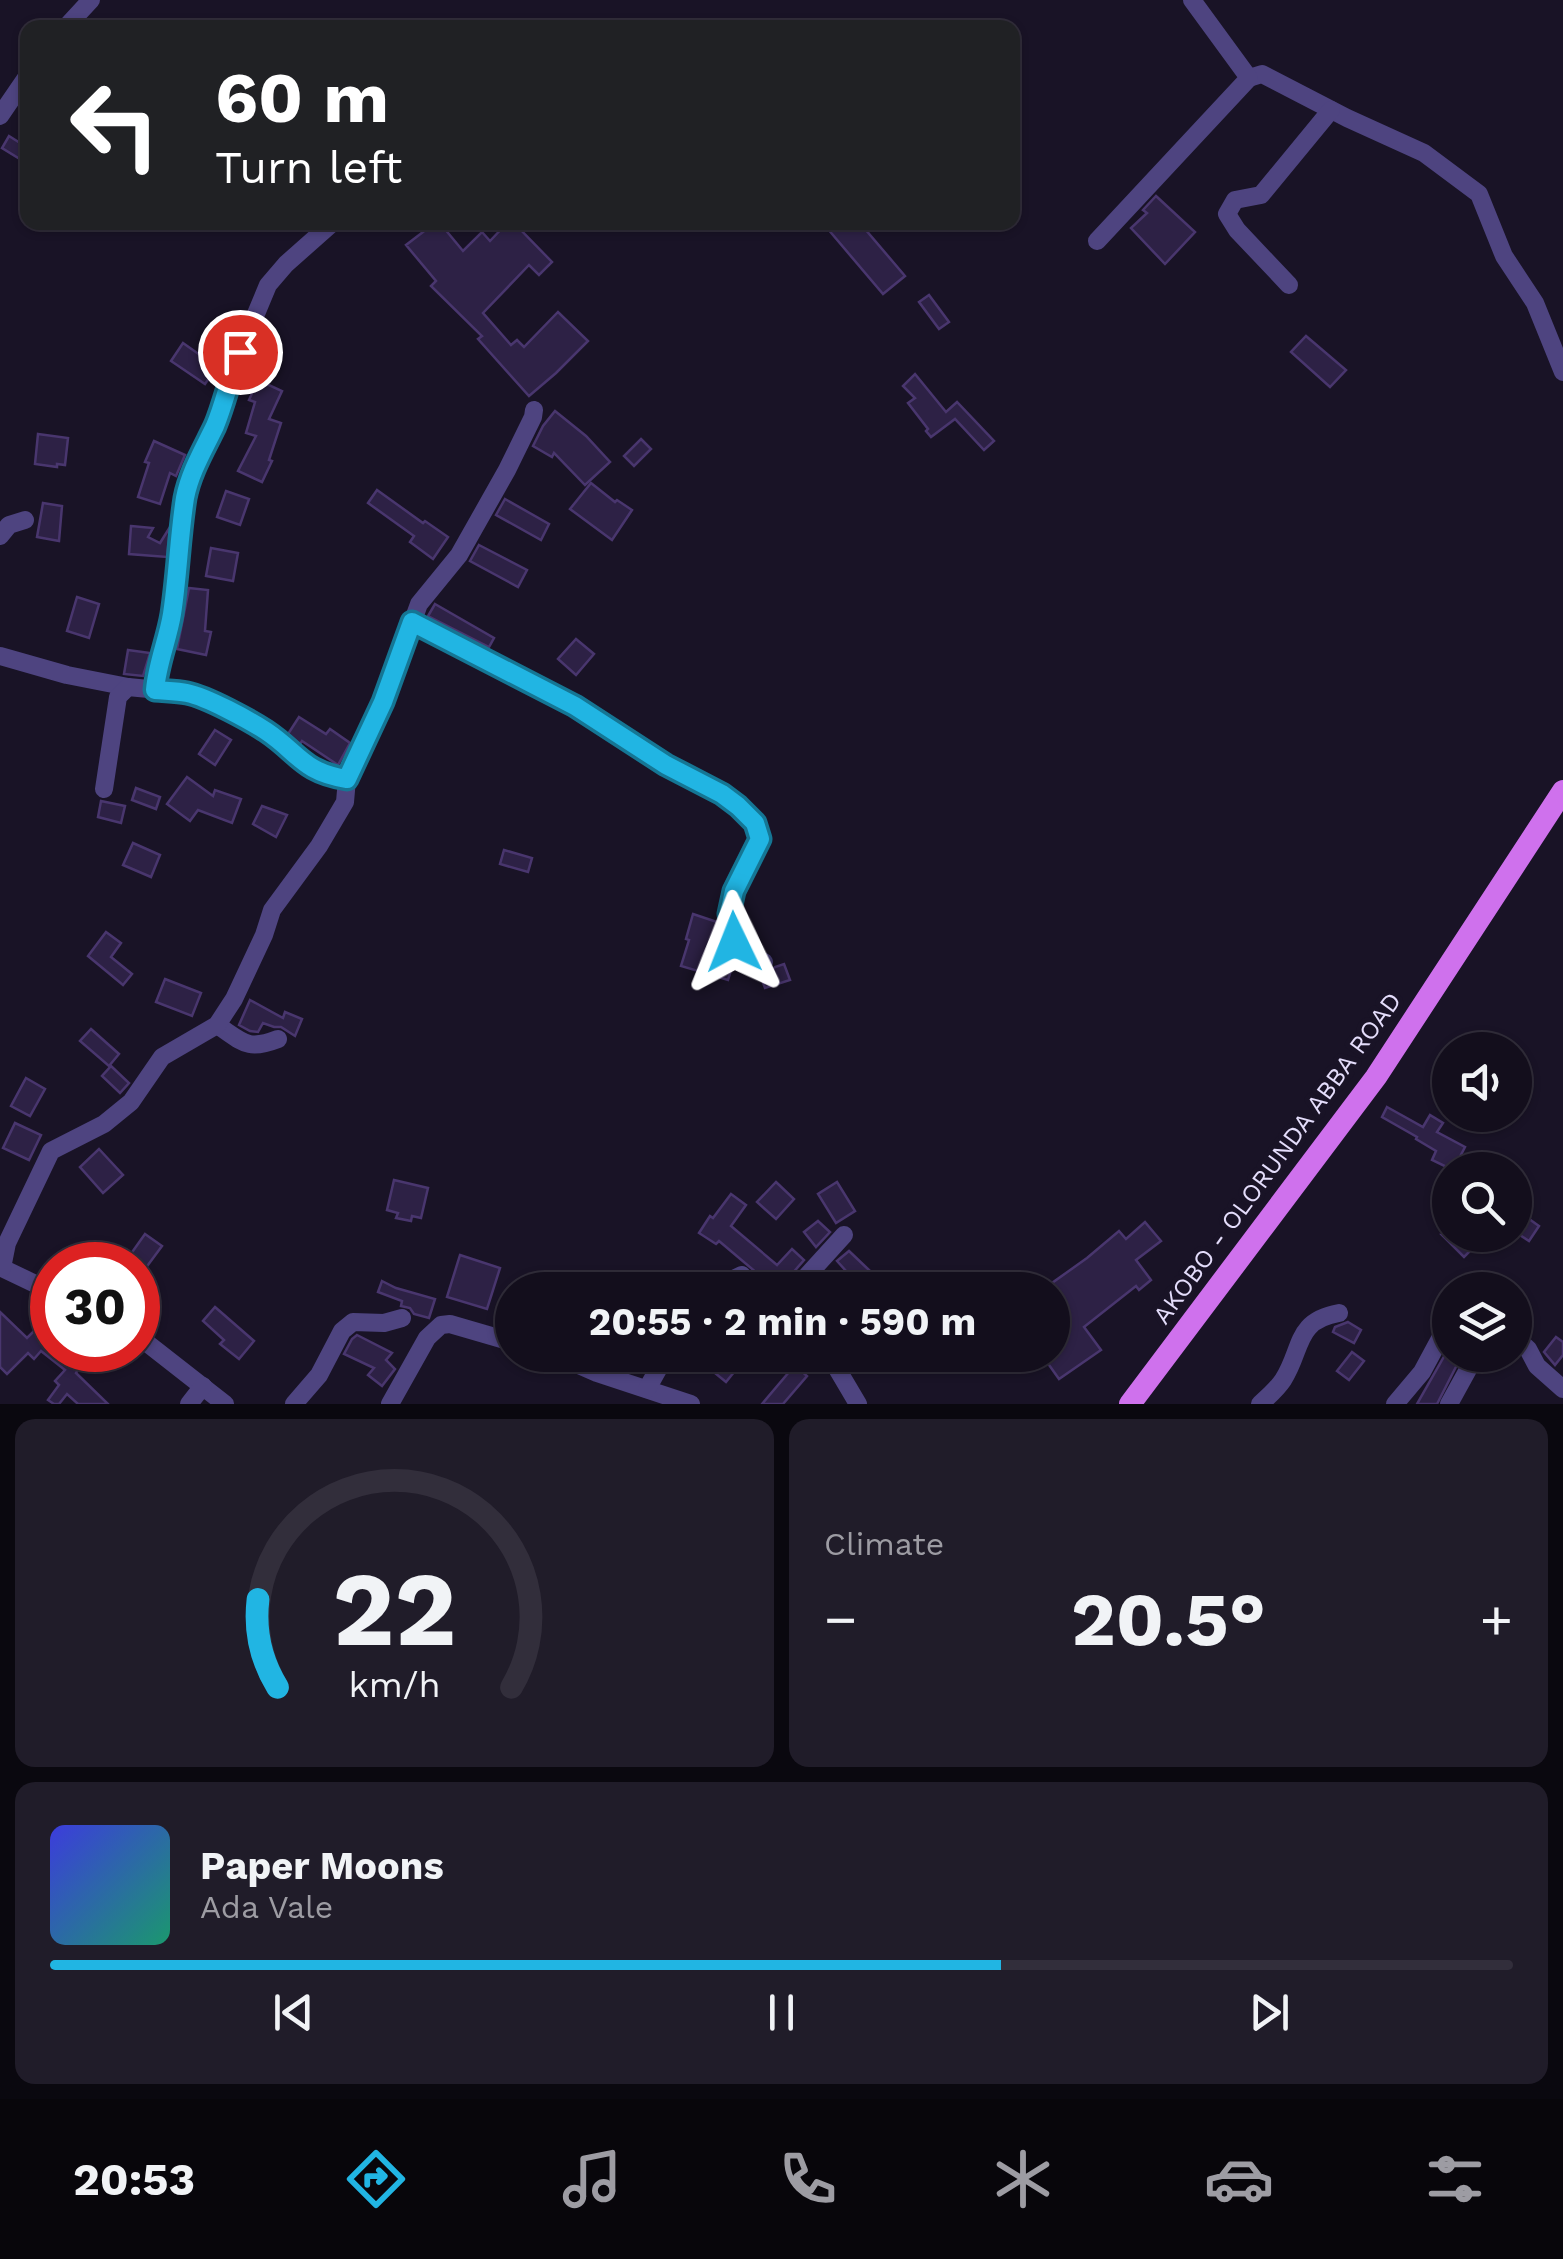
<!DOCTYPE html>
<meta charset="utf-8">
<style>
:root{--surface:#130e1c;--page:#201c29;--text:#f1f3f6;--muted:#9d9ca3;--line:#322e3b;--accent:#21b5e3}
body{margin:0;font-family:"Work Sans",sans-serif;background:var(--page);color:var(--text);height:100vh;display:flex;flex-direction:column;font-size:38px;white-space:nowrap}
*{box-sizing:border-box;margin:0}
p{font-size:32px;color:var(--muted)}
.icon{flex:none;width:55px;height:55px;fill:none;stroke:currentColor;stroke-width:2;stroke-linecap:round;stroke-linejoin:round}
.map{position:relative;height:1404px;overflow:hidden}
.details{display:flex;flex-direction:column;gap:15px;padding:15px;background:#0a080f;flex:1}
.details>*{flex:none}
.guide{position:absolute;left:20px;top:20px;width:1000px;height:210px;border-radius:20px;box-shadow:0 2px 8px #0004,0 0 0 2px var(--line);background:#202124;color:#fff;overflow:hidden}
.tools{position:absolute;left:1432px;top:1032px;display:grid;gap:20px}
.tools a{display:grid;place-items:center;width:100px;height:100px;border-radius:50%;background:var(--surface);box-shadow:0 2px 8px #0004,0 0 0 2px var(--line);font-size:50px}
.speed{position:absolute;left:30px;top:1242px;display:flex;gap:20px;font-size:50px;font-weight:700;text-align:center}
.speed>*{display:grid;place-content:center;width:130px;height:130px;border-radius:50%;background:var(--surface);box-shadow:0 2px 8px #0004,0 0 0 2px var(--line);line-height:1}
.speed .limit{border:15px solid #d22;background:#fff;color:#111}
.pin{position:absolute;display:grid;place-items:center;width:85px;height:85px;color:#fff;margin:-42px;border:5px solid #fff;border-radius:50%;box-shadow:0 2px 10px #0007}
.me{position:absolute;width:110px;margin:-55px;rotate:358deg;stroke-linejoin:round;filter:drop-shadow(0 0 8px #0008)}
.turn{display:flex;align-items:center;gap:35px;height:210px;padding:0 30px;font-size:45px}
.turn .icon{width:130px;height:130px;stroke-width:2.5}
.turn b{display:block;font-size:70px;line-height:85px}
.big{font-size:75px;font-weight:700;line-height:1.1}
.details .card{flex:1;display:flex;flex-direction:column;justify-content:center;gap:15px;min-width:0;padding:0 35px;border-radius:20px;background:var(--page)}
.details .dial{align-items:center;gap:0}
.dial svg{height:260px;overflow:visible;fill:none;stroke:var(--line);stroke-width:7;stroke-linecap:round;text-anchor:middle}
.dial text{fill:var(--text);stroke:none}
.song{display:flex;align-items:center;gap:30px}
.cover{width:120px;height:120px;border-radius:15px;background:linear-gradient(135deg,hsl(240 70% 55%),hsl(160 70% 35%))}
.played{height:10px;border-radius:5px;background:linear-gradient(90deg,var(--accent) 65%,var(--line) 65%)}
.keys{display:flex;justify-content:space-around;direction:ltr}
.heat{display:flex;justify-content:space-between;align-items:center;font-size:55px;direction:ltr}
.details .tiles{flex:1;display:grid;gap:15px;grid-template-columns:1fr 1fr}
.card:last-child{grid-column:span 2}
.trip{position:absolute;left:495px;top:1272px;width:575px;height:100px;border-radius:50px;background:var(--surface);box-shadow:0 2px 8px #0004,0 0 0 2px var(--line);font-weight:700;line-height:100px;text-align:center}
.menu{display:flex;height:160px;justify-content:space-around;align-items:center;background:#08060b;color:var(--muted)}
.menu .icon{width:70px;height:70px}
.menu .active{color:var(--accent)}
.menu b{font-size:45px;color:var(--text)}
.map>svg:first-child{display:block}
.building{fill:#2d2145;stroke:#49366e;stroke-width:2.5}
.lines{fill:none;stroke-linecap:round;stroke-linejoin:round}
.minor{stroke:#4e4480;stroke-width:18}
.major{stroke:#cf71ed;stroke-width:22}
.route-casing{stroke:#157694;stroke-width:25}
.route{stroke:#21b5e3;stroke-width:18}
.labels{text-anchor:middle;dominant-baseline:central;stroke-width:10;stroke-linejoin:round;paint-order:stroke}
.street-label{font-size:25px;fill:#e4ddfb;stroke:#191326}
</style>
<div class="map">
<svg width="1563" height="1404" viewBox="0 0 1563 1404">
<rect width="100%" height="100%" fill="#191326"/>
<!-- building -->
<g class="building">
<polygon points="9,136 28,148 28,164 2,148"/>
<polygon points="1156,196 1195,232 1165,264 1131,228 1147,213 1143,210"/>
<polygon points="415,222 439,222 463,251 482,232 490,241 508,222 513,222 552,262 539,275 529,265 483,313 511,345 517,340 524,347 558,312 588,341 556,373 529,396 478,339 482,336 431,286 436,281 406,245 423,232"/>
<polygon points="834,222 859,222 905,276 883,294 827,228"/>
<polygon points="929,295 949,322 939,329 919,302"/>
<polygon points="1306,336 1346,370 1330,387 1291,352"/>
<polygon points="183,343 217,367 205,384 171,361"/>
<polygon points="915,374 946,412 957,402 994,441 984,450 955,419 931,437 926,431 928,429 908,403 915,398 903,386"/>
<polygon points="258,380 282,391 269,419 281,423 269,460 272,461 262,482 238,471 256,436 246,433 255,402 249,400"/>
<polygon points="555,411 586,436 610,462 585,485 554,453 552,457 533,446 543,426"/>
<polygon points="38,434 68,438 65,465 57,464 57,467 35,464"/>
<polygon points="641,439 651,449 634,466 624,456"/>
<polygon points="154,441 185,455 176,476 170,473 160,504 138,497 149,463 145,462"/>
<polygon points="591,483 615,502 617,500 632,510 612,540 570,509"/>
<polygon points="377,490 423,523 425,521 448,537 433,559 410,542 414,536 368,503"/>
<polygon points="226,491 249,499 240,525 217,517"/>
<polygon points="505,499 549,524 541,540 496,515"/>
<polygon points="43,503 62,506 59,541 37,537"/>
<polygon points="131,526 153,528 148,537 160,543 170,527 167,557 129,554"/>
<polygon points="479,545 527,570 518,587 470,561"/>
<polygon points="211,548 238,553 233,581 206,576"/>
<polygon points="189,588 208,590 205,631 211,632 206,655 177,649"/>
<polygon points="77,597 99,604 89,638 67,631"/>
<polygon points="435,604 494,638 489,647 428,616"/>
<polygon points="576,639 594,654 576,675 558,659"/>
<polygon points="128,650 150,653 143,676 124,674"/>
<polygon points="299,717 326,734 330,729 350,743 338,765 302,741 300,744 288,734"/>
<polygon points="215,730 231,740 215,765 199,754"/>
<polygon points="187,777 213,796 215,790 241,799 232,823 198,810 190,821 167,804"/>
<polygon points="136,788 160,797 156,809 132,800"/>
<polygon points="101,801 125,806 121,823 98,817"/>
<polygon points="262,806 287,815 276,837 253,824"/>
<polygon points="133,843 160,855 151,877 123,865"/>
<polygon points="504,850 532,858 528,872 500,864"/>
<polygon points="693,914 717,922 722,942 718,956 734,961 728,980 681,966 689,940 686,939"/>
<polygon points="106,932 121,943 111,957 132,974 123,985 88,956"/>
<polygon points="784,964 790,980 765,988 760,974 770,973 775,967"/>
<polygon points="165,979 201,993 192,1016 156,1002"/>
<polygon points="250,1000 283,1018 285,1012 302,1019 295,1036 281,1027 274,1027 263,1023 258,1032 250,1031 239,1025"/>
<polygon points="91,1029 119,1054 109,1066 80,1041"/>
<polygon points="111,1066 129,1083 120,1093 102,1076"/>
<polygon points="26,1078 45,1089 30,1116 11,1106"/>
<polygon points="1387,1107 1423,1127 1430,1115 1443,1123 1437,1132 1465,1147 1453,1170 1432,1160 1436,1151 1416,1139 1417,1137 1382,1117"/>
<polygon points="15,1123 41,1135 29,1160 3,1148"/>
<polygon points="99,1149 123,1175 103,1193 80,1167"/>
<polygon points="394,1180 428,1188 421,1218 412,1216 411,1221 396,1218 398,1213 387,1210"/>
<polygon points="776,1182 794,1199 776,1219 757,1202"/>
<polygon points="837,1182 855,1211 836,1223 818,1194"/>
<polygon points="731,1194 746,1205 731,1226 777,1265 792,1249 804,1260 785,1282 782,1290 777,1290 719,1241 716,1244 699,1233 710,1216 713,1218"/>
<polygon points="1515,1209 1539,1226 1529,1241 1515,1232"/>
<polygon points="818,1221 830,1232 816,1247 804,1232"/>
<polygon points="1145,1222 1161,1241 1136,1260 1151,1280 1139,1290 1136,1286 1084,1327 1101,1350 1059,1379 1042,1355 1052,1355 1052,1283 1087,1258 1119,1231 1126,1239"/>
<polygon points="145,1234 162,1246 145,1269 140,1265 123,1265"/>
<polygon points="1442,1235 1466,1235 1476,1245 1464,1257"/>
<polygon points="849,1251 869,1270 856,1282 837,1261"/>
<polygon points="460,1255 500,1268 487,1309 447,1297"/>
<polygon points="382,1281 396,1288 435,1299 429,1318 414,1314 410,1308 401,1306 402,1301 378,1292"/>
<polygon points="215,1307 254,1341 239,1359 220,1344 224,1340 203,1321"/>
<polygon points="0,1312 27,1338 36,1329 52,1345 52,1350 69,1350 64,1356 78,1370 76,1373 108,1404 78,1404 67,1394 59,1404 54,1404 48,1400 59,1385 55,1381 65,1370 41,1351 34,1359 28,1353 7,1374 0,1367"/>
<polygon points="1348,1322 1361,1330 1354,1343 1333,1332 1335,1327"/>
<polygon points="357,1335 392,1353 386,1360 395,1369 382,1386 368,1375 374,1368 344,1354 352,1339"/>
<polygon points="1556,1337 1563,1342 1563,1355 1555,1365 1544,1352"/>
<polygon points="1450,1346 1450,1355 1462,1355 1437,1404 1417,1404"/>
<polygon points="1352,1352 1364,1361 1349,1380 1337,1371"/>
<polygon points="711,1355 725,1355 739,1366 726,1382 704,1364"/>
<polygon points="795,1365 807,1376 783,1404 762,1404"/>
</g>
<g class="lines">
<!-- minor -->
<g class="minor">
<polyline points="65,28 91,0"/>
<polyline points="1249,78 1262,74 1347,118 1424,153 1479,194 1504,256 1535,303 1563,372"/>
<polyline points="0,116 28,75"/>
<polyline points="1097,241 1249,78 1192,0"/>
<polyline points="1289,285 1237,230 1227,214 1235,200 1261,195 1331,110"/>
<polyline points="0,536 9,525 25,520"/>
<path d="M412 622 575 706 666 765 722 794 739 806 755 823 761 839C738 878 702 940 764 962"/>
<polyline points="0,656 67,675 128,687"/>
<polyline points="155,690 156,676 169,634 178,576 186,494 198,459 216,423 230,376 268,285 286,264 330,225"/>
<polyline points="104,789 118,697 128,687 190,693 266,731 303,763 327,776 347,779"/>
<path d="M217 1025C243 1042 247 1051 278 1039"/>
<polyline points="0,1267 52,1292"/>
<polyline points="2,1268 7,1243 51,1151 104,1124 131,1102 162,1057 217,1025 234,999 264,935 272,910 319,846 345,802 347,779 383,702 419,604 459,555 507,470 533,417 534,410"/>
<polyline points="719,1290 725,1283 742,1275 754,1290"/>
<polyline points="794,1290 844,1235"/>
<polyline points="138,1336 225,1404"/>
<polyline points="1515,1337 1528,1349 1537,1366 1563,1389"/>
<polyline points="556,1355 597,1373 691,1404"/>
<polyline points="829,1355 858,1404"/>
<polyline points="647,1389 666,1355"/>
<polyline points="189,1404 203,1386"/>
<polyline points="294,1404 319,1375 342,1331 353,1322 384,1323 402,1318"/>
<polyline points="390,1404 427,1338 441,1325 450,1324 512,1342"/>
<path d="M1260 1404C1268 1397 1277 1389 1283 1380 1303 1349 1294 1321 1339 1313"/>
<polyline points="1395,1404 1422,1372 1450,1320"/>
<polyline points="1449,1404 1476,1355"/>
</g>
<!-- major -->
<polyline class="major" points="1130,1404 1376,1077 1563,791"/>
</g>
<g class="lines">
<defs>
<path id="route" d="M240 352C230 376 225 402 215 426 204 449 190 472 185 498 179 536 178 575 172 614 168 639 157 664 155 690 166 691 177 691 187 693 207 697 249 720 266 731 299 753 302 772 347 779L383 702 412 622 575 706 666 765 722 794 738 806 755 823 760 839 734 891 729 914 734 942"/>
</defs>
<!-- route casing -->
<use href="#route" class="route-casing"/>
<!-- route -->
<use href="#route" class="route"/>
</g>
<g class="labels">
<!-- street labels -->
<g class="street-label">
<text transform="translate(1277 1158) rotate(-54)">AKOBO - OLORUNDA ABBA ROAD</text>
</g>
</g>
</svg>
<div class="tools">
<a><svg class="icon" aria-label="sound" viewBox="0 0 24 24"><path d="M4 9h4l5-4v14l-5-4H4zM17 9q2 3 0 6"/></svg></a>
<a><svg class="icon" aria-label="search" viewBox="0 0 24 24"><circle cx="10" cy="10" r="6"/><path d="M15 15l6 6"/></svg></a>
<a><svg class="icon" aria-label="layers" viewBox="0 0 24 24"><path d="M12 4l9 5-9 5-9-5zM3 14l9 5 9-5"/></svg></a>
</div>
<div class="speed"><div class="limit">30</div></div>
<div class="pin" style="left:240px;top:352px;background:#d93025"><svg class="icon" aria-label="arrive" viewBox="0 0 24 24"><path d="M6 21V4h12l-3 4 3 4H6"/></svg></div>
<svg class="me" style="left:734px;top:942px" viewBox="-20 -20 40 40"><path d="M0-17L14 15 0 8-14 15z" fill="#21b5e3" stroke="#fff" stroke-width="4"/></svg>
<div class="trip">20:55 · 2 min · 590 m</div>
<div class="guide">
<div class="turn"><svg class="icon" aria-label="left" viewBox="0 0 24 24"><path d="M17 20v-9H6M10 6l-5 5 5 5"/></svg><div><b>60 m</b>Turn left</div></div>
</div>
</div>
<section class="details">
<div class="tiles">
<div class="card dial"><svg viewBox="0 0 100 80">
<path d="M14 69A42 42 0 1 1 86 69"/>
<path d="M14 69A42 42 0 0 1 8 42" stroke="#21b5e3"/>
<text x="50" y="56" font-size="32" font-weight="700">22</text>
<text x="50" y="72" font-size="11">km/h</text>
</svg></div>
<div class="card"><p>Climate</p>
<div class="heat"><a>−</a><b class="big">20.5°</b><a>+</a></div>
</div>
<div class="card">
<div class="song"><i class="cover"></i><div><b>Paper Moons</b><p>Ada Vale</p></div></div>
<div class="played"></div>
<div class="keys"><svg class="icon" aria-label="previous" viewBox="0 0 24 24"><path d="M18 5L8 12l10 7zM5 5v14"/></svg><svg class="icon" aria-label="pause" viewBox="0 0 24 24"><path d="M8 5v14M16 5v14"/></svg><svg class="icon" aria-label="next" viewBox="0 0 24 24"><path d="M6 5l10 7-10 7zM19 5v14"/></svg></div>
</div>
</div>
</section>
<nav class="menu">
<b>20:53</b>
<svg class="icon active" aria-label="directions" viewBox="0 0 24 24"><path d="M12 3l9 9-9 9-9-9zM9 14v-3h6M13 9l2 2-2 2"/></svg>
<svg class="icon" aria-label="music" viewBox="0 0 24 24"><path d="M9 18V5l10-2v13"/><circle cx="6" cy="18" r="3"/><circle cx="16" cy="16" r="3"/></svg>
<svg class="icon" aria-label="phone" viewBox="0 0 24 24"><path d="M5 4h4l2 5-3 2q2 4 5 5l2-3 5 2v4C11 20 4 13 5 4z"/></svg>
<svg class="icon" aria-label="climate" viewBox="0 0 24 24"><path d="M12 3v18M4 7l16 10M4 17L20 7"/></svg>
<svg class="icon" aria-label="car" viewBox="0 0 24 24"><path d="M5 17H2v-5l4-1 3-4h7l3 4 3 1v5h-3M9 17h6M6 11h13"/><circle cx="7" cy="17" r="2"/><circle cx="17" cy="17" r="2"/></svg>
<svg class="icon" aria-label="filters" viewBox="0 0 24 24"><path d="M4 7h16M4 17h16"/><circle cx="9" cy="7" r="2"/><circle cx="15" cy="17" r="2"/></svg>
</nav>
